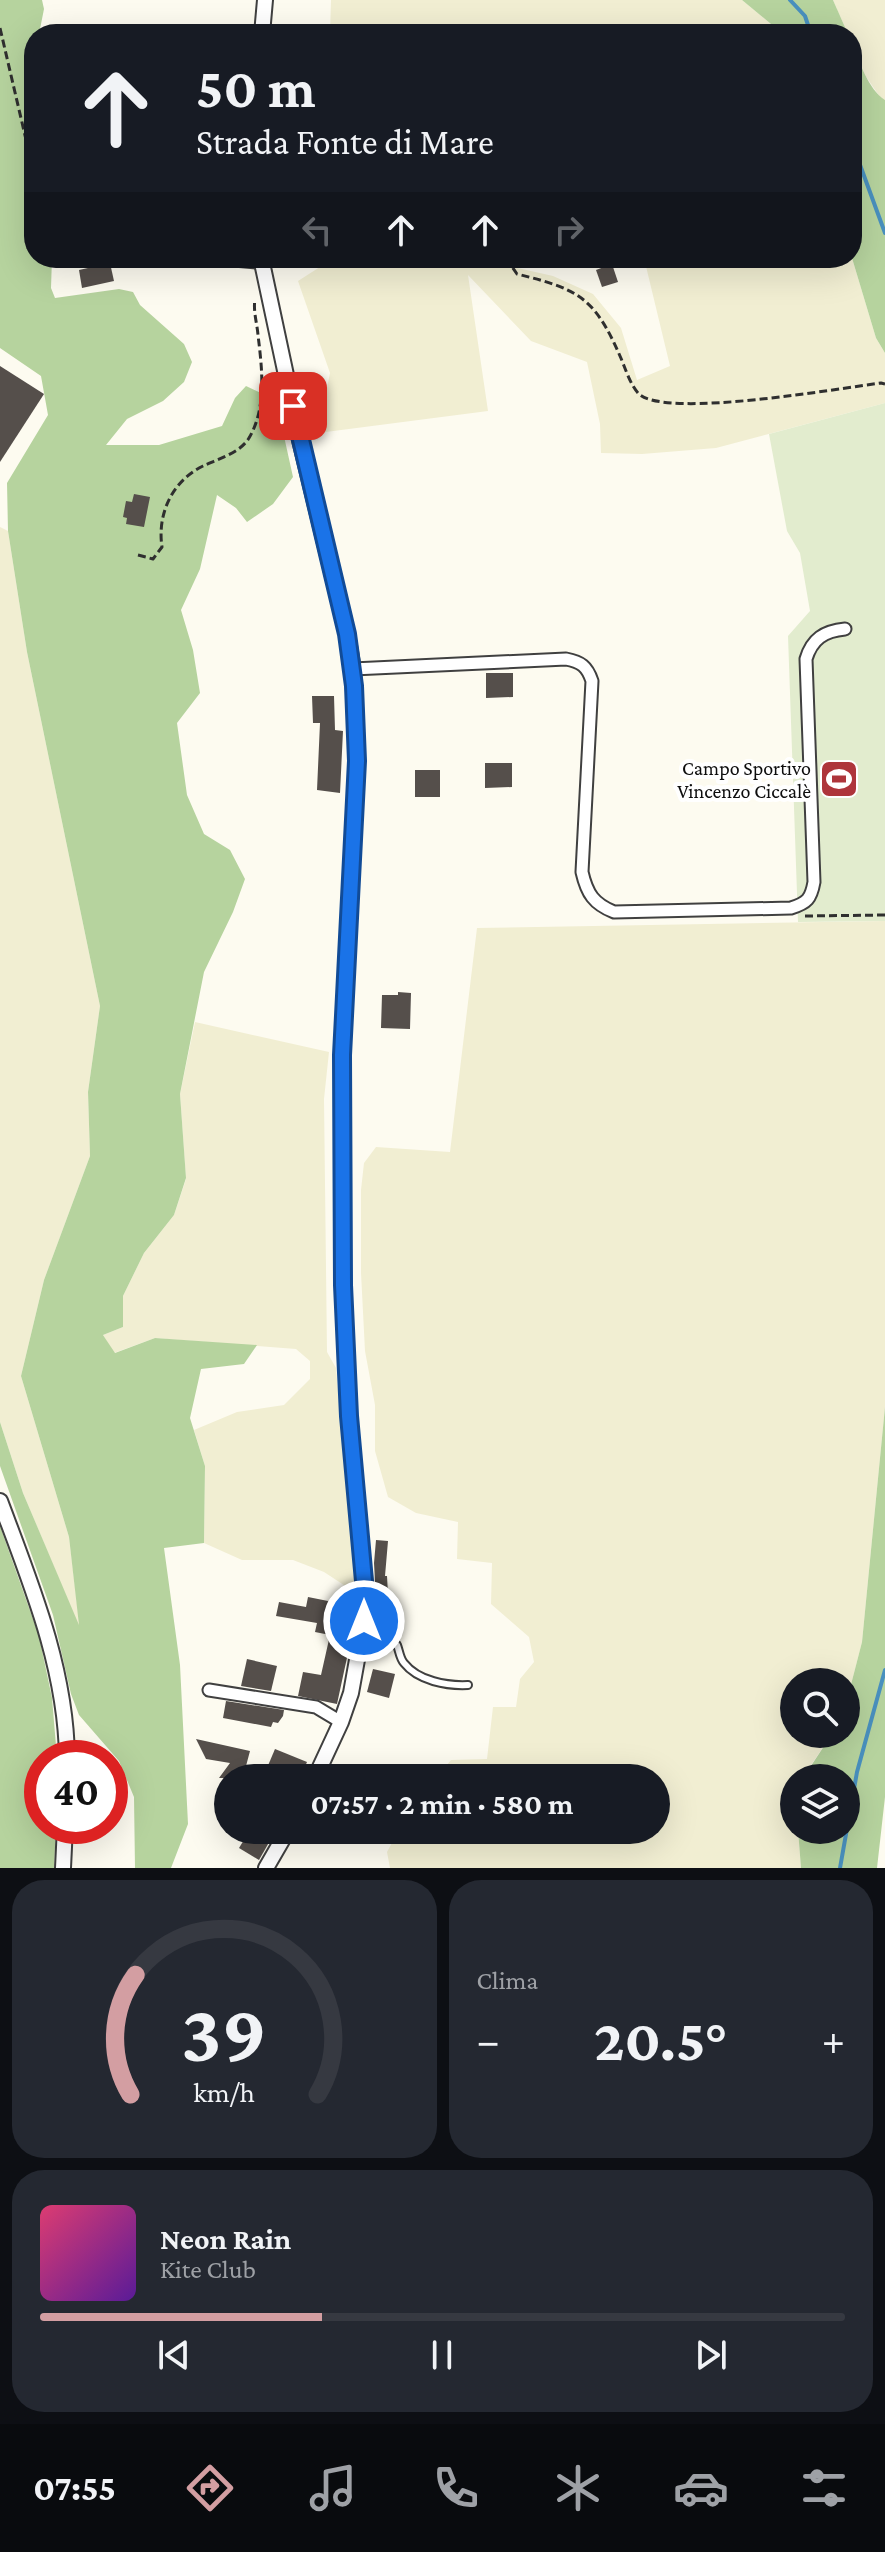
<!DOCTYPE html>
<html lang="it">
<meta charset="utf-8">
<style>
:root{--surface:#171b24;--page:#242831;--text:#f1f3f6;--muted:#9ea1a6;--line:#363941;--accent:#d39ea2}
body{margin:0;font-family:"Crimson Pro",serif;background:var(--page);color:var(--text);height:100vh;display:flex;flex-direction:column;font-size:30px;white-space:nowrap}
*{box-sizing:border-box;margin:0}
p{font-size:26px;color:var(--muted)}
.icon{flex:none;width:44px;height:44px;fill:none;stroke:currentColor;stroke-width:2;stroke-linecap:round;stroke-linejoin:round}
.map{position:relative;height:1868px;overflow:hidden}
.panel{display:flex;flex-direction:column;gap:12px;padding:12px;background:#0d0f14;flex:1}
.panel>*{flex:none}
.top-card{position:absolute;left:24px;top:24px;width:838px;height:244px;border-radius:32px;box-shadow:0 8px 32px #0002;background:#171b24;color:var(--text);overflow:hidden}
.fabs{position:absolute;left:780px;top:1668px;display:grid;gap:16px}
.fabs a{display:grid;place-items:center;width:80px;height:80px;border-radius:50%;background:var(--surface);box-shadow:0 8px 32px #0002;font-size:40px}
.speed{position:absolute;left:24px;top:1740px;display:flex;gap:16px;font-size:40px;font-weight:700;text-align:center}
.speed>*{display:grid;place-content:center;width:104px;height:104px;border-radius:50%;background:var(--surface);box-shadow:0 8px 32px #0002;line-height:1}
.speed .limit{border:12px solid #d22;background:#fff;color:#111}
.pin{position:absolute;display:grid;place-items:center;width:68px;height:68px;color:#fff;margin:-34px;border-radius:16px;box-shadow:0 4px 12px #0006}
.me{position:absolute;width:88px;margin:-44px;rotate:0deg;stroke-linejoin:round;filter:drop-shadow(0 0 6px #0008)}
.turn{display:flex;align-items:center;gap:28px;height:168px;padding:0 40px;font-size:36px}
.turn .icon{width:104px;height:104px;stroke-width:2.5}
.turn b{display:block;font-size:56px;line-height:68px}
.lanes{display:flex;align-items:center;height:76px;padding:0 40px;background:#0003;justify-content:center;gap:40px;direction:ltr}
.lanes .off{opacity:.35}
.big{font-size:60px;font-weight:700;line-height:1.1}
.panel .widget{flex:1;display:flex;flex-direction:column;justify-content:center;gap:12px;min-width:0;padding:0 28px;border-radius:32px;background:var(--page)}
.panel .dial{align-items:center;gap:0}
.dial svg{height:208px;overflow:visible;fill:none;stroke:var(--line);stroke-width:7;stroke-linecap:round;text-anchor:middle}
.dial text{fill:var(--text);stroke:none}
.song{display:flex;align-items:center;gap:24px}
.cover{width:96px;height:96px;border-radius:12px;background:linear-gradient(135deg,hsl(340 70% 55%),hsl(270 70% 35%))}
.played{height:8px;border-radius:4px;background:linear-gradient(90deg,var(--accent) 35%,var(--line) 35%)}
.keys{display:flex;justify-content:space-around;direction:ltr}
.heat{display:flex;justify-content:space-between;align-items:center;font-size:44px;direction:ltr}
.panel .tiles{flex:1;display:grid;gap:12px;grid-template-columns:1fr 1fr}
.widget:last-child{grid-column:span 2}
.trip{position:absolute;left:214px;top:1764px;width:456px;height:80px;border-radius:40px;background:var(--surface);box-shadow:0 8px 32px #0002;font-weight:700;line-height:80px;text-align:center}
.tab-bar{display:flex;height:128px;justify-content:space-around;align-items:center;background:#090b0e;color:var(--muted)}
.tab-bar .icon{width:56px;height:56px}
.tab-bar .on{color:var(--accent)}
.tab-bar b{font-size:36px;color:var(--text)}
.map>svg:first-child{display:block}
.farmland{fill:#f1eed2}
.forest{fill:#b6d39e}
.pitch{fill:#e2ecce}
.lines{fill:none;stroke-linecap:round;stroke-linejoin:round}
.stream{stroke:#4990be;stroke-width:4}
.building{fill:#554f4b}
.service-casing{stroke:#404040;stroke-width:10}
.minor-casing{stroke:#404040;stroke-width:15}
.tertiary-casing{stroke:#404040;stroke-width:18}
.path{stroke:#2f2f2f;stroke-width:3;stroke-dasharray:8 4;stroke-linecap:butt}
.service{stroke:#fff;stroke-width:6}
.minor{stroke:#fff;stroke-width:11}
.tertiary{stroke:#fff;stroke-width:14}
.route-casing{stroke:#114b97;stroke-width:20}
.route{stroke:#1a73e8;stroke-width:14}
.labels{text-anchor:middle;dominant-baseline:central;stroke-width:8;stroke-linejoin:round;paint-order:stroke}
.poi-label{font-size:20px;fill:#0d0d0d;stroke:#fff;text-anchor:end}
</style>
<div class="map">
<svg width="885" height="1868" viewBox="0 0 885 1868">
<rect width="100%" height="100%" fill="#fdfbf0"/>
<!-- farmland -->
<g class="farmland">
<polygon points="331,0 742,0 783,34 330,34"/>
<polygon points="833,0 885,0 885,100 880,97 865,75 852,44 852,34 848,34"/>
<polygon points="334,258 513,258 513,267 553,276 593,294 621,328 637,380 670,366 644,258 852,258 876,338 885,353 885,403 716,448 642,454 601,453 600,424 587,362 531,341 468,275 488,411 318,433 330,373 298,281"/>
<polygon points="0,527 8,531 27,652 100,1006 88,1092 90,1156 44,1280 21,1376 69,1537 80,1629 23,1493 0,1422"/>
<polygon points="885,921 885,1407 862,1642 846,1704 846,1682 794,1682 794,1734 832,1734 807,1771 806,1778 794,1778 794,1830 798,1830 801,1868 390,1868 387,1852 399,1830 656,1830 656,1778 436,1778 451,1760 487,1759 493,1707 516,1707 520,1679 534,1662 529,1637 491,1604 492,1563 457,1559 458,1522 416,1513 388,1497 375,1451 375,1405 365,1351 361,1273 361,1190 364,1163 376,1147 450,1152 477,928"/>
<polygon points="195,1022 329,1052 324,1099 327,1352 336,1368 356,1593 324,1572 293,1560 242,1560 204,1543 205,1466 194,1430 237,1412 284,1405 310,1379 310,1361 296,1349 155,1338 114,1353 103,1335 123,1327 123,1296 144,1253 174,1215 186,1179 180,1094"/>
</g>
<!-- forest -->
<g class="forest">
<polygon points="0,0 42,0 44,9 39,34 34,34 32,65 34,258 52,258 51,288 55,298 119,289 133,292 140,305 184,344 192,362 184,382 163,401 127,419 106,445 159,445 222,426 235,398 246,386 276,400 293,477 273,504 247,522 236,508 217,495 200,569 181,610 193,650 200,693 177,723 187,795 204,834 230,850 245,879 233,912 204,972 180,1094 186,1178 174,1215 144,1253 123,1296 123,1327 103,1335 115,1353 155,1338 257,1345 244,1364 201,1369 190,1418 205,1466 204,1543 164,1548 180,1665 188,1824 171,1868 135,1868 134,1797 119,1761 79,1715 71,1694 53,1615 0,1466 0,1422 23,1493 79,1625 69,1537 21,1376 44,1280 90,1156 88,1092 100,1006 27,652 8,531 7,483 48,415 41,376 0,348"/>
<polygon points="742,0 833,0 848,34 783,34"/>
<path d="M852 44C860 62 868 89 885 100V353L876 338 852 258Z"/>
<polygon points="885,1407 885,1797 877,1868 801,1868 798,1830 846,1830 846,1778 806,1778 807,1772 832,1734 846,1734 846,1704 862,1642"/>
<polygon points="0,1526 39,1636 52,1698 57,1758 42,1758 42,1826 56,1826 54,1868 0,1868"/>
</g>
<!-- pitch -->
<polygon class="pitch" points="885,403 885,921 798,922 788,636 810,611 800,553 787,531 769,434"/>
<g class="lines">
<!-- stream -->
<g class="stream">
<polyline points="790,0 805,16 811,34"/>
<polyline points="852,143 885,233"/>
<polyline points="840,1868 857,1772 885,1670"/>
</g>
</g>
<!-- building -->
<g class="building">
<polygon points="110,263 114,281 82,288 79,270"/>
<polygon points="612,264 618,282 602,287 596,270"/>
<polygon points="0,366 44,394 0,462"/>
<polygon points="134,494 150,497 144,527 126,524 127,518 123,517 126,501 132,502"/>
<polygon points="486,673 513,673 513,697 486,698"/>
<polygon points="312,696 334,696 335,730 343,731 340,793 317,790 320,723 313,723"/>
<polygon points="485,763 512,763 512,787 485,788"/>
<rect x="415" y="770" width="25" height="27"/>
<polygon points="398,992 411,993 410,1029 381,1028 382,995 398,995"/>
<polygon points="376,1540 388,1541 385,1576 387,1576 388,1594 383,1594 383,1599 376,1599 374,1563"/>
<polygon points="308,1597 328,1601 327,1606 353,1611 345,1652 348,1653 337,1704 298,1696 303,1672 321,1675 330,1635 315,1632 317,1623 276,1616 279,1602 306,1607"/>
<polygon points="383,1610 403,1611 402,1636 382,1635"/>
<polygon points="247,1659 277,1666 271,1691 241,1686"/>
<polygon points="373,1669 395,1674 389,1698 367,1692"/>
<polygon points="226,1701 284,1710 283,1716 278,1723 273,1722 271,1727 223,1718"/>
<polygon points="196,1739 250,1751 246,1766 238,1778 219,1778 230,1763 206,1759"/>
<polygon points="275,1749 307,1762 300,1778 271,1778 264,1775"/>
<polygon points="250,1830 276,1830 259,1860 239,1848"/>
</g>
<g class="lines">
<defs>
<g id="service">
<polyline points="182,258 262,265 281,258"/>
<path d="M358 1659 388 1643 397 1645C399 1650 400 1659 404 1663 418 1681 447 1686 468 1685"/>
</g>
<g id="minor">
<path d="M353 669 566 659C581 662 587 666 592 681L582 872C587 894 594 904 614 912L791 908C807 903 811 899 814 882L806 659C812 639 824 631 845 629"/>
<polyline points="209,1690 316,1707 341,1722"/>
</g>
<g id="tertiary">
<polyline points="262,34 265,0"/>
<polyline points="261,258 299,436 347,634 353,669 357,761 342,1055 343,1285 349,1416 364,1581 364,1621 351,1693 341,1722 315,1778"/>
<path d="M0 1501C31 1584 66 1668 67 1758"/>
<polyline points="63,1868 65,1826"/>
<polyline points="266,1868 288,1830"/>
</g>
</defs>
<!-- service casing -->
<use href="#service" class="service-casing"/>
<!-- minor casing -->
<use href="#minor" class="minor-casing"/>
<!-- tertiary casing -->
<use href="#tertiary" class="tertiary-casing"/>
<!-- path -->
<g class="path">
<polyline points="0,28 34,174"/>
<path d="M506 258 517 274C577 289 594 296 620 356 625 367 630 385 639 394 667 419 840 388 881 383L885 384"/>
<path d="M138 555 153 559 162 547C157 514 172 481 203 466 218 459 240 453 249 438 267 408 262 368 258 335 257 323 253 311 255 299"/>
<polyline points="805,916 885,915"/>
</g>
<!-- service -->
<use href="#service" class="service"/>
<!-- minor -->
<use href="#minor" class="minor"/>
<!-- tertiary -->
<use href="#tertiary" class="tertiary"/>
</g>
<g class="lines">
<defs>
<polyline id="route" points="293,406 347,634 354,686 357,761 342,1055 343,1285 349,1416 364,1581 364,1621"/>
</defs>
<!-- route casing -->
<use href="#route" class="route-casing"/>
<!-- route -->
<use href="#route" class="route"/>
</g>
<!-- icons -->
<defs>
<symbol id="stadium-square" viewBox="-11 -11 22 22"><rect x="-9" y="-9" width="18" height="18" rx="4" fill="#ae353b" stroke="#fff"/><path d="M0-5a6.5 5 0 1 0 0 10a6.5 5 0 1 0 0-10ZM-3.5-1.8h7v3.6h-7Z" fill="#fff"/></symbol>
</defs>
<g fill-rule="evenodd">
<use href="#stadium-square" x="817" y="757" width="44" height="44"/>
</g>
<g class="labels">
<!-- poi labels -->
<g class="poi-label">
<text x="811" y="768">Campo Sportivo<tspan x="811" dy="23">Vincenzo Ciccalè</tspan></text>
</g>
</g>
</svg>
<div class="fabs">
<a><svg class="icon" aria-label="search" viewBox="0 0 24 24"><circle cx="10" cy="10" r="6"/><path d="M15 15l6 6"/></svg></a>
<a><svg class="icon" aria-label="layers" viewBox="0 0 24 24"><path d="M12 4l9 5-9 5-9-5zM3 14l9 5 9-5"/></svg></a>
</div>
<div class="speed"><div class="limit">40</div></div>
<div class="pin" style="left:293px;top:406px;background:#d93025"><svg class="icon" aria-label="arrive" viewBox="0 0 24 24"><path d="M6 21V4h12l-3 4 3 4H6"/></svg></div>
<svg class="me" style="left:364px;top:1621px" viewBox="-20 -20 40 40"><circle r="17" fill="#1a73e8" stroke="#fff" stroke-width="3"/><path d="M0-11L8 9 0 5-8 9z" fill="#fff"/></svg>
<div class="trip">07:57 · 2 min · 580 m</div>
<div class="top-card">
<div class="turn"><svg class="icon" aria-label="ahead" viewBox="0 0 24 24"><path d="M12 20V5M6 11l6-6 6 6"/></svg><div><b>50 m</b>Strada Fonte di Mare</div></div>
<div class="lanes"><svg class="icon off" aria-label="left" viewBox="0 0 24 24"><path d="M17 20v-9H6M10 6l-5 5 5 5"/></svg><svg class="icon" aria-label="ahead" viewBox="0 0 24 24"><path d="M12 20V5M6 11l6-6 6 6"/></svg><svg class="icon" aria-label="ahead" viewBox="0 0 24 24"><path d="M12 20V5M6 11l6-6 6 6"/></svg><svg class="icon off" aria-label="right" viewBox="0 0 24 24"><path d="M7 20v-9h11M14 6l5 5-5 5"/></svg></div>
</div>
</div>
<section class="panel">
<div class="tiles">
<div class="widget dial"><svg viewBox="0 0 100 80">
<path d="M14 69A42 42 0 1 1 86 69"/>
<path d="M14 69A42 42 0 0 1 16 23" stroke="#d39ea2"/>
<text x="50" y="56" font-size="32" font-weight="700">39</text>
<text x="50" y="72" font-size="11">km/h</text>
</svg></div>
<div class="widget"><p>Clima</p>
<div class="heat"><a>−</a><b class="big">20.5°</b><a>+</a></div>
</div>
<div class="widget">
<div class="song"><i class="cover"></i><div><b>Neon Rain</b><p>Kite Club</p></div></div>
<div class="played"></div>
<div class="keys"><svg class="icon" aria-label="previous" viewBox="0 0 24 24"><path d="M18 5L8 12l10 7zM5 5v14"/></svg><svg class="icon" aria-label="pause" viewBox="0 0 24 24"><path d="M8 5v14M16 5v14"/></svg><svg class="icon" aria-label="next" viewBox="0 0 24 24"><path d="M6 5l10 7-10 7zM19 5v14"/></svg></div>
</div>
</div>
</section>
<nav class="tab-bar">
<b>07:55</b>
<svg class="icon on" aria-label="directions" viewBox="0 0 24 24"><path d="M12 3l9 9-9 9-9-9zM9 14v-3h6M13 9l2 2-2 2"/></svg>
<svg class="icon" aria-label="music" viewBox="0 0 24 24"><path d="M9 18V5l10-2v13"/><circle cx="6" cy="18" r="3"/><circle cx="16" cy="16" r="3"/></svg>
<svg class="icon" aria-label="phone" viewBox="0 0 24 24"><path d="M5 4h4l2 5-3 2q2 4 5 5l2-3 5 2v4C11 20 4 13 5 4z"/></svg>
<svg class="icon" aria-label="climate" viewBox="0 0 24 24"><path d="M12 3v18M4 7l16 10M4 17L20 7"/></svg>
<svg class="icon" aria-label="car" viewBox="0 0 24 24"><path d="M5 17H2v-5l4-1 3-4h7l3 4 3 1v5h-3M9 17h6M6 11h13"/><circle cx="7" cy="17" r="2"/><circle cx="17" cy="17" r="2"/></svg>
<svg class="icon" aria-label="filters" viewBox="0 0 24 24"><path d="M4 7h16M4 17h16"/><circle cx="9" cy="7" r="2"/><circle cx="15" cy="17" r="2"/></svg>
</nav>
